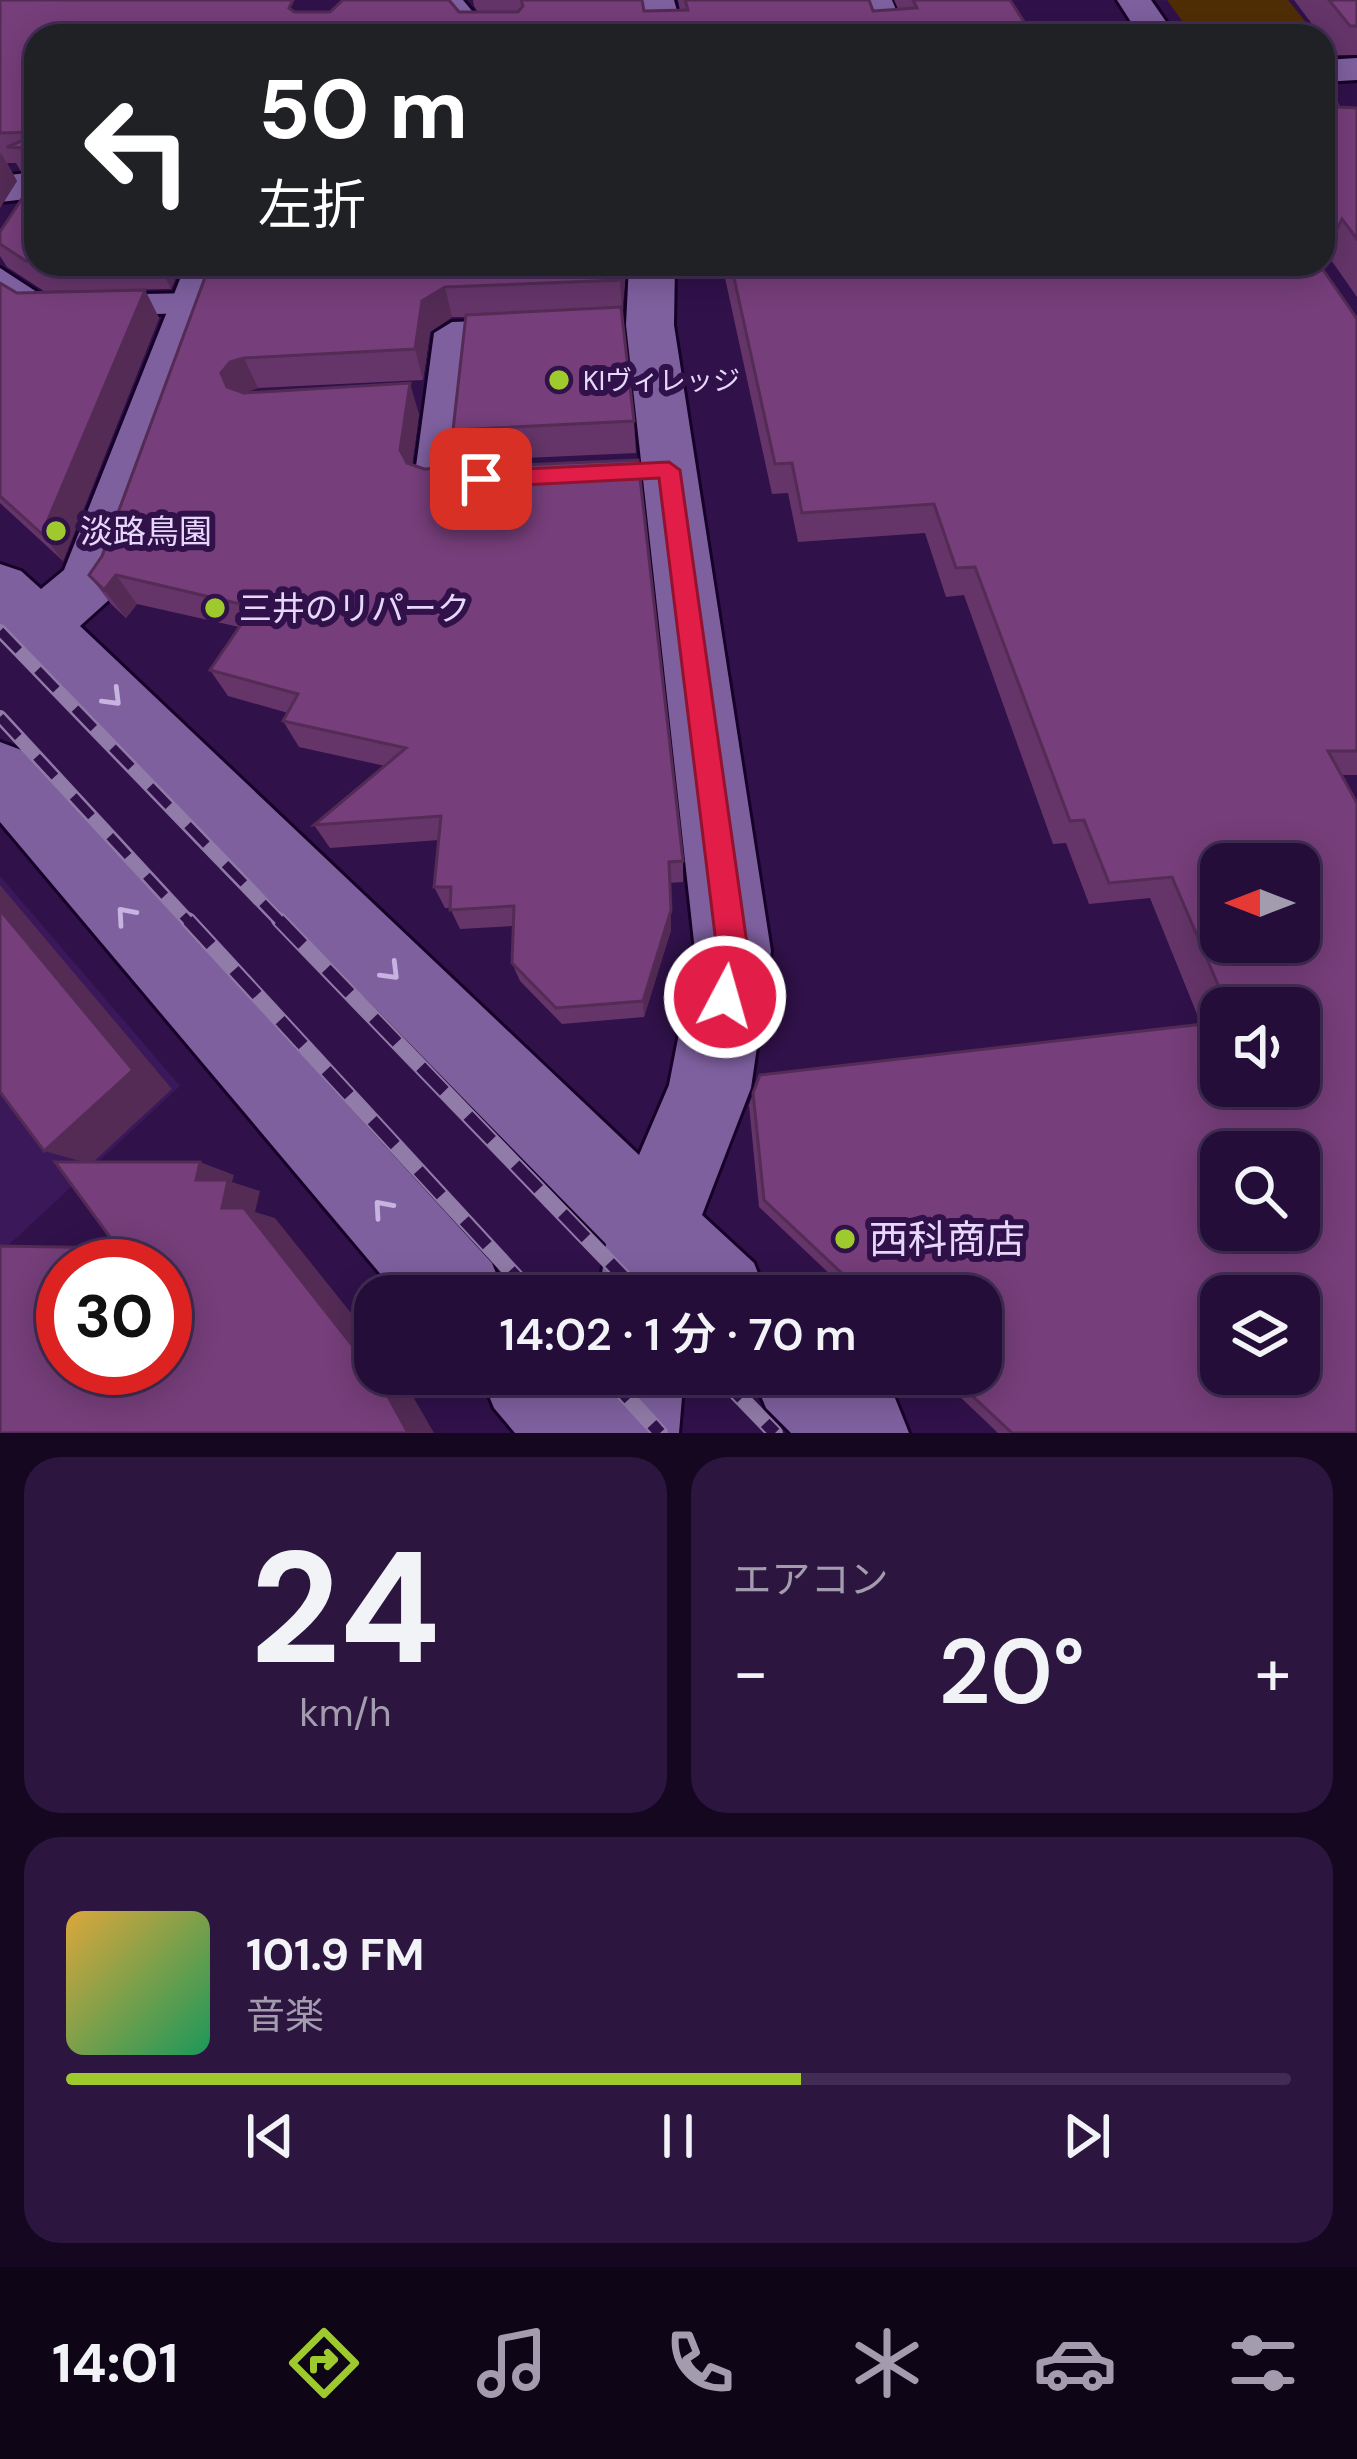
<!DOCTYPE html>
<html lang="ja">
<meta charset="utf-8">
<style>
:root{--surface:#240d38;--page:#2c1640;--text:#f1f3f6;--muted:#a39cae;--line:#412d53;--accent:#9eca2e}
body{margin:0;font-family:"DM Sans","Noto Sans JP",sans-serif;background:var(--page);color:var(--text);height:100vh;display:flex;flex-direction:column;font-size:45px;white-space:nowrap}
*{box-sizing:border-box;margin:0}
p{font-size:39px;color:var(--muted)}
.icon{flex:none;width:66px;height:66px;fill:none;stroke:currentColor;stroke-width:2;stroke-linecap:round;stroke-linejoin:round}
.map{position:relative;height:1433px;overflow:hidden}
.sheet{display:flex;flex-direction:column;gap:24px;padding:24px;background:#14071f;flex:1}
.sheet>*{flex:none}
.guide{position:absolute;left:24px;top:24px;width:1311px;height:252px;border-radius:36px;box-shadow:0 6px 30px #0003,0 0 0 3px var(--line);background:#202124;color:#fff;overflow:hidden}
.needle{width:78px;rotate:270deg}
.fabs{position:absolute;left:1200px;top:843px;display:grid;gap:24px}
.fabs a{display:grid;place-items:center;width:120px;height:120px;border-radius:24px;background:var(--surface);box-shadow:0 6px 30px #0003,0 0 0 3px var(--line);font-size:60px}
.speed{position:absolute;left:36px;top:1239px;display:flex;gap:24px;font-size:60px;font-weight:700;text-align:center}
.speed>*{display:grid;place-content:center;width:156px;height:156px;border-radius:50%;background:var(--surface);box-shadow:0 6px 30px #0003,0 0 0 3px var(--line);line-height:1}
.speed .limit{border:18px solid #d22;background:#fff;color:#111}
.pin{position:absolute;display:grid;place-items:center;width:102px;height:102px;color:#fff;margin:-51px;border-radius:24px;box-shadow:0 6px 18px #0006}
.me{position:absolute;width:132px;margin:-66px;rotate:6deg;stroke-linejoin:round;filter:drop-shadow(0 0 9px #0008)}
.turn{display:flex;align-items:center;gap:42px;height:252px;padding:0 36px;font-size:54px}
.turn .icon{width:156px;height:156px;stroke-width:2.5}
.turn b{display:block;font-size:84px;line-height:102px}
.big{font-size:90px;font-weight:600;line-height:1.1}
.sheet .widget{flex:1;display:flex;flex-direction:column;justify-content:center;gap:18px;min-width:0;padding:0 42px;border-radius:36px;background:var(--page)}
.sheet .dial{align-items:center;gap:0}
.dial b{font-size:156px;line-height:1}
.song{display:flex;align-items:center;gap:36px}
.cover{width:144px;height:144px;border-radius:18px;background:linear-gradient(135deg,hsl(40 70% 55%),hsl(150 70% 35%))}
.played{height:12px;border-radius:6px;background:linear-gradient(90deg,var(--accent) 60%,var(--line) 60%)}
.keys{display:flex;justify-content:space-around;direction:ltr}
.heat{display:flex;justify-content:space-between;align-items:center;font-size:66px;direction:ltr}
.sheet .tiles{flex:1;display:grid;gap:24px;grid-template-columns:1fr 1fr}
.widget:last-child{grid-column:span 2}
.trip{position:absolute;left:354px;top:1275px;width:648px;height:120px;border-radius:36px;background:var(--surface);box-shadow:0 6px 30px #0003,0 0 0 3px var(--line);font-weight:600;line-height:120px;text-align:center}
.dock{display:flex;height:192px;justify-content:space-around;align-items:center;background:#0e0516;color:var(--muted)}
.dock .icon{width:84px;height:84px}
.dock .on{color:var(--accent)}
.dock b{font-size:54px;color:var(--text)}
.map>svg:first-child{display:block}
.built{fill:#3a1859}
.green{fill:#502e05}
.lines{fill:none;stroke-linecap:round;stroke-linejoin:round}
.lane-casing{stroke:#160128;stroke-width:6}
.street-casing{stroke:#160128;stroke-width:6}
.lane{fill:#7e609f;fill-rule:evenodd}
.street{fill:#7e609f;fill-rule:evenodd}
.rail-far1-casing{stroke:#917ba8;stroke-width:14}
.rail-casing{stroke:#917ba8;stroke-width:16}
.rail-far1{stroke:#30114a;stroke-width:9;stroke-dasharray:27;stroke-linecap:butt}
.rail{stroke:#30114a;stroke-width:12;stroke-dasharray:34;stroke-linecap:butt}
.wall{fill:#653569;fill-rule:evenodd}
.shaded-wall{fill:#532b55}
.building{fill:#763e7a;stroke:#532b55;stroke-width:3;fill-rule:evenodd}
.oneway{stroke:#c7b3df}
.route{fill:#e11d48;stroke:#92132f;stroke-width:3}
.poi-dot{fill:#9eca2e;stroke:#30114a;stroke-width:4.5}
.labels{text-anchor:middle;dominant-baseline:central;stroke-width:12;stroke-linejoin:round;paint-order:stroke}
.far-poi-label{font-size:27px;fill:#e6d7fb;stroke:#30114a;text-anchor:start}
.poi-label{font-size:33px;fill:#e6d7fb;stroke:#30114a;text-anchor:start}
.near-poi-label{font-size:39px;fill:#e6d7fb;stroke:#30114a;text-anchor:start}
</style>
<div class="map">
<svg width="1357" height="1433" viewBox="0 0 1357 1433">
<rect width="100%" height="100%" fill="#30114a"/>
<!-- built -->
<polygon class="built" points="0,876 180,1086 0,1253"/>
<!-- green -->
<polygon class="green" points="1167,0 1288,0 1317,36 1193,36"/>
<g class="lines">
<defs>
<g id="lane">
<polygon points="445,0 463,0 482,23 519,26 522,36 464,36 442,5"/>
<polygon points="0,268 43,296 195,293 212,303 195,313 35,317 0,295"/>
<polygon points="526,319 544,330 539,338 469,343 456,466 497,469 503,479 497,489 434,495 420,491 414,481 434,333 452,322"/>
</g>
<g id="street">
<polygon points="640,0 674,0 684,36 648,36"/>
<polygon points="858,0 892,0 907,36 871,36"/>
<polygon points="1117,0 1151,0 1176,36 1140,36"/>
<polygon points="1357,58 1357,80 1323,82 1323,60"/>
<polygon points="36,172 36,198 0,202 0,176"/>
<polygon points="186,264 232,264 119,583 110,599 80,626 639,1155 669,1085 695,951 626,325 629,264 675,264 674,325 771,951 751,1088 702,1215 754,1263 767,1296 599,1296 606,1244 0,625 0,564 21,571 41,589 64,570"/>
<polygon points="0,742 24,751 492,1263 505,1296 399,1296 0,822"/>
<polygon points="480,1374 684,1374 679,1433 515,1433 494,1408"/>
<polygon points="752,1374 869,1374 895,1398 909,1433 791,1433 766,1408"/>
</g>
</defs>
<!-- lane casing -->
<use href="#lane" class="lane-casing"/>
<!-- street casing -->
<use href="#street" class="street-casing"/>
<!-- lane -->
<use href="#lane" class="lane"/>
<!-- street -->
<use href="#street" class="street"/>
<defs>
<g id="rail-far1">
<polyline points="0,631 282,923"/>
<polyline points="0,717 190,923"/>
</g>
<g id="rail">
<polyline points="188,920 534,1296"/>
<polyline points="279,920 642,1296"/>
<polyline points="606,1374 660,1433"/>
<polyline points="718,1374 775,1433"/>
</g>
</defs>
<!-- rail-far1 casing -->
<use href="#rail-far1" class="rail-far1-casing"/>
<!-- rail casing -->
<use href="#rail" class="rail-casing"/>
<!-- rail-far1 -->
<use href="#rail-far1" class="rail-far1"/>
<!-- rail -->
<use href="#rail" class="rail"/>
</g>
<!-- wall -->
<g class="wall">
<polygon points="0,0 296,12 478,12 474,6 473,0 642,0 644,11 680,10 678,0 869,0 873,11 898,9 894,0 1010,0 1033,36 36,36 36,264 182,264 171,289 44,291 7,267 0,256 0,232 23,197 23,175 16,163 7,163 17,181 0,208"/>
<polygon points="1294,0 1357,0 1357,55 1335,55 1323,39 1323,36 1321,36"/>
<polygon points="1323,98 1339,107 1357,108 1357,297 1324,250 1323,252"/>
<polygon points="210,264 627,264 622,311 634,421 636,453 461,461 453,430 466,317 452,317 430,332 423,380 258,388 244,393 419,414 412,465 683,861 683,882 669,883 671,930 644,1017 562,1024 520,981 512,963 513,926 460,929 450,908 445,908 434,887 439,840 330,848 314,825 385,766 299,747 283,721 288,713 228,696 210,670 239,627 137,604 126,618 111,604 89,575 102,556"/>
<path d="M722 264H1319L1357 319V775H1341L1357 1433H998L936 1374H981V1296H853L759 1207 749 1105 760 1075 1201 1024 1150 898 1089 904 1066 843 1053 844 964 595 946 597 925 533 798 542 788 493 772 494ZM1221 1008H1299L1221 1086Z"/>
<polygon points="0,283 17,293 145,290 159,318 63,561 0,503"/>
</g>
<!-- shaded-wall -->
<g class="shaded-wall">
<polygon points="1,153 17,181 0,208 0,155"/>
<polygon points="159,264 182,264 171,289"/>
<polygon points="622,264 627,264 622,311 620,280"/>
<polygon points="445,287 452,317 430,332 423,380 415,349 422,301"/>
<polygon points="145,290 159,318 63,561 42,534"/>
<polygon points="244,358 258,388 244,393 235,404 221,373 230,362"/>
<polygon points="410,383 419,414 410,480 400,450"/>
<polygon points="116,575 137,604 126,618 104,590"/>
<polygon points="0,885 172,1089 91,1164 44,1151 0,910"/>
<polygon points="671,910 671,930 644,1017 643,1001"/>
<polygon points="200,1162 234,1175 232,1182 260,1191 255,1212 275,1218 375,1343 375,1374 400,1374 434,1433 408,1433 222,1208 196,1180"/>
</g>
<!-- building -->
<g class="building">
<polygon points="0,0 293,0 289,8 294,12 330,12 343,0 449,0 459,12 518,12 523,6 521,0 642,0 644,11 688,10 685,0 869,0 873,11 917,8 913,0 1010,0 1033,36 36,36 36,132 0,133"/>
<polygon points="1329,0 1357,0 1357,26 1350,26"/>
<polygon points="1334,97 1339,107 1357,108 1357,239 1342,219 1337,229 1323,230 1323,98"/>
<polygon points="36,135 36,260 26,261 0,244 0,232 23,197 24,148 7,147"/>
<polygon points="210,264 622,264 620,280 445,287 422,301 415,349 244,358 230,362 221,373 227,387 244,393 410,383 400,450 407,463 424,469 638,460 683,861 669,862 671,910 643,1001 556,1008 512,963 514,906 450,910 451,887 434,887 441,816 314,825 406,748 283,721 298,694 210,670 253,607 116,575 104,590 89,575 102,556"/>
<path d="M731 264H1319L1357 319V751H1328L1357 803V1433H1012L949 1374H981V1296H866L764 1200 753 1093 760 1075 1221 1022V1086H1299V1008H1228L1172 877 1109 883 1084 820 1070 821 975 567 956 568 934 504 802 513 792 463 775 464ZM1221 864H1299V942H1221ZM1221 1152H1299V1230H1221ZM1221 1296H1299V1374H1221Z"/>
<polygon points="0,283 17,293 145,290 42,534 0,496"/>
<polygon points="621,307 634,421 453,430 466,315"/>
<polygon points="0,910 133,1070 44,1151 0,1092"/>
<path d="M55 1162H200L196 1180H228L222 1208H244L378 1378 408 1433H0V1246L118 1248ZM63 1266H165V1368H63Z"/>
</g>
<!-- one-way arrows -->
<defs><path id="oneway-chevron" d="M-2-3.5L2.5 0L-2 3.5" fill="none" stroke-width="1.6" stroke-linecap="round" stroke-linejoin="round" transform="scale(3)"/></defs>
<g class="oneway">
<use href="#oneway-chevron" transform="translate(113 698) rotate(45)"/>
<use href="#oneway-chevron" transform="translate(125 915) rotate(-131)"/>
<use href="#oneway-chevron" transform="translate(391 972) rotate(45)"/>
<use href="#oneway-chevron" transform="translate(382 1208) rotate(-131)"/>
</g>
<!-- route -->
<polygon class="route" points="669,462 680,470 748,951 737,1008 725,1013 714,1008 709,997 717,951 659,478 481,487 469,479 481,471"/>
<!-- markers -->
<g class="poi-dot">
<circle cx="559" cy="380" r="12"/>
<circle cx="56" cy="531" r="12"/>
<circle cx="215" cy="608" r="12"/>
<circle cx="845" cy="1239" r="12"/>
</g>
<g class="labels">
<!-- far-poi labels -->
<g class="far-poi-label">
<text x="583" y="380">KIヴィレッジ</text>
</g>
<!-- poi labels -->
<g class="poi-label">
<text x="80" y="531">淡路鳥園</text>
<text x="239" y="608">三井のリパーク</text>
</g>
<!-- near-poi labels -->
<g class="near-poi-label">
<text x="869" y="1239">西科商店</text>
</g>
</g>
</svg>
<div class="fabs">
<a><svg class="needle" viewBox="-14 -14 28 28"><path d="M0-13l5 13h-10z" fill="#e53935"/><path d="M0 13l5-13h-10z" fill="#a39cae"/></svg></a>
<a><svg class="icon" aria-label="sound" viewBox="0 0 24 24"><path d="M4 9h4l5-4v14l-5-4H4zM17 9q2 3 0 6"/></svg></a>
<a><svg class="icon" aria-label="search" viewBox="0 0 24 24"><circle cx="10" cy="10" r="6"/><path d="M15 15l6 6"/></svg></a>
<a><svg class="icon" aria-label="layers" viewBox="0 0 24 24"><path d="M12 4l9 5-9 5-9-5zM3 14l9 5 9-5"/></svg></a>
</div>
<div class="speed"><div class="limit">30</div></div>
<div class="pin" style="left:481px;top:479px;background:#d93025"><svg class="icon" aria-label="arrive" viewBox="0 0 24 24"><path d="M6 21V4h12l-3 4 3 4H6"/></svg></div>
<svg class="me" style="left:725px;top:997px" viewBox="-20 -20 40 40"><circle r="17" fill="#e11d48" stroke="#fff" stroke-width="3"/><path d="M0-11L8 9 0 5-8 9z" fill="#fff"/></svg>
<div class="trip">14:02 · 1 分 · 70 m</div>
<div class="guide">
<div class="turn"><svg class="icon" aria-label="left" viewBox="0 0 24 24"><path d="M17 20v-9H6M10 6l-5 5 5 5"/></svg><div><b>50 m</b>左折</div></div>
</div>
</div>
<section class="sheet">
<div class="tiles">
<div class="widget dial"><b>24</b><p>km/h</p></div>
<div class="widget"><p>エアコン</p>
<div class="heat"><a>−</a><b class="big">20°</b><a>+</a></div>
</div>
<div class="widget">
<div class="song"><i class="cover"></i><div><b>101.9 FM</b><p>音楽</p></div></div>
<div class="played"></div>
<div class="keys"><svg class="icon" aria-label="previous" viewBox="0 0 24 24"><path d="M18 5L8 12l10 7zM5 5v14"/></svg><svg class="icon" aria-label="pause" viewBox="0 0 24 24"><path d="M8 5v14M16 5v14"/></svg><svg class="icon" aria-label="next" viewBox="0 0 24 24"><path d="M6 5l10 7-10 7zM19 5v14"/></svg></div>
</div>
</div>
</section>
<nav class="dock">
<b>14:01</b>
<svg class="icon on" aria-label="directions" viewBox="0 0 24 24"><path d="M12 3l9 9-9 9-9-9zM9 14v-3h6M13 9l2 2-2 2"/></svg>
<svg class="icon" aria-label="music" viewBox="0 0 24 24"><path d="M9 18V5l10-2v13"/><circle cx="6" cy="18" r="3"/><circle cx="16" cy="16" r="3"/></svg>
<svg class="icon" aria-label="phone" viewBox="0 0 24 24"><path d="M5 4h4l2 5-3 2q2 4 5 5l2-3 5 2v4C11 20 4 13 5 4z"/></svg>
<svg class="icon" aria-label="climate" viewBox="0 0 24 24"><path d="M12 3v18M4 7l16 10M4 17L20 7"/></svg>
<svg class="icon" aria-label="car" viewBox="0 0 24 24"><path d="M5 17H2v-5l4-1 3-4h7l3 4 3 1v5h-3M9 17h6M6 11h13"/><circle cx="7" cy="17" r="2"/><circle cx="17" cy="17" r="2"/></svg>
<svg class="icon" aria-label="filters" viewBox="0 0 24 24"><path d="M4 7h16M4 17h16"/><circle cx="9" cy="7" r="2"/><circle cx="15" cy="17" r="2"/></svg>
</nav>
